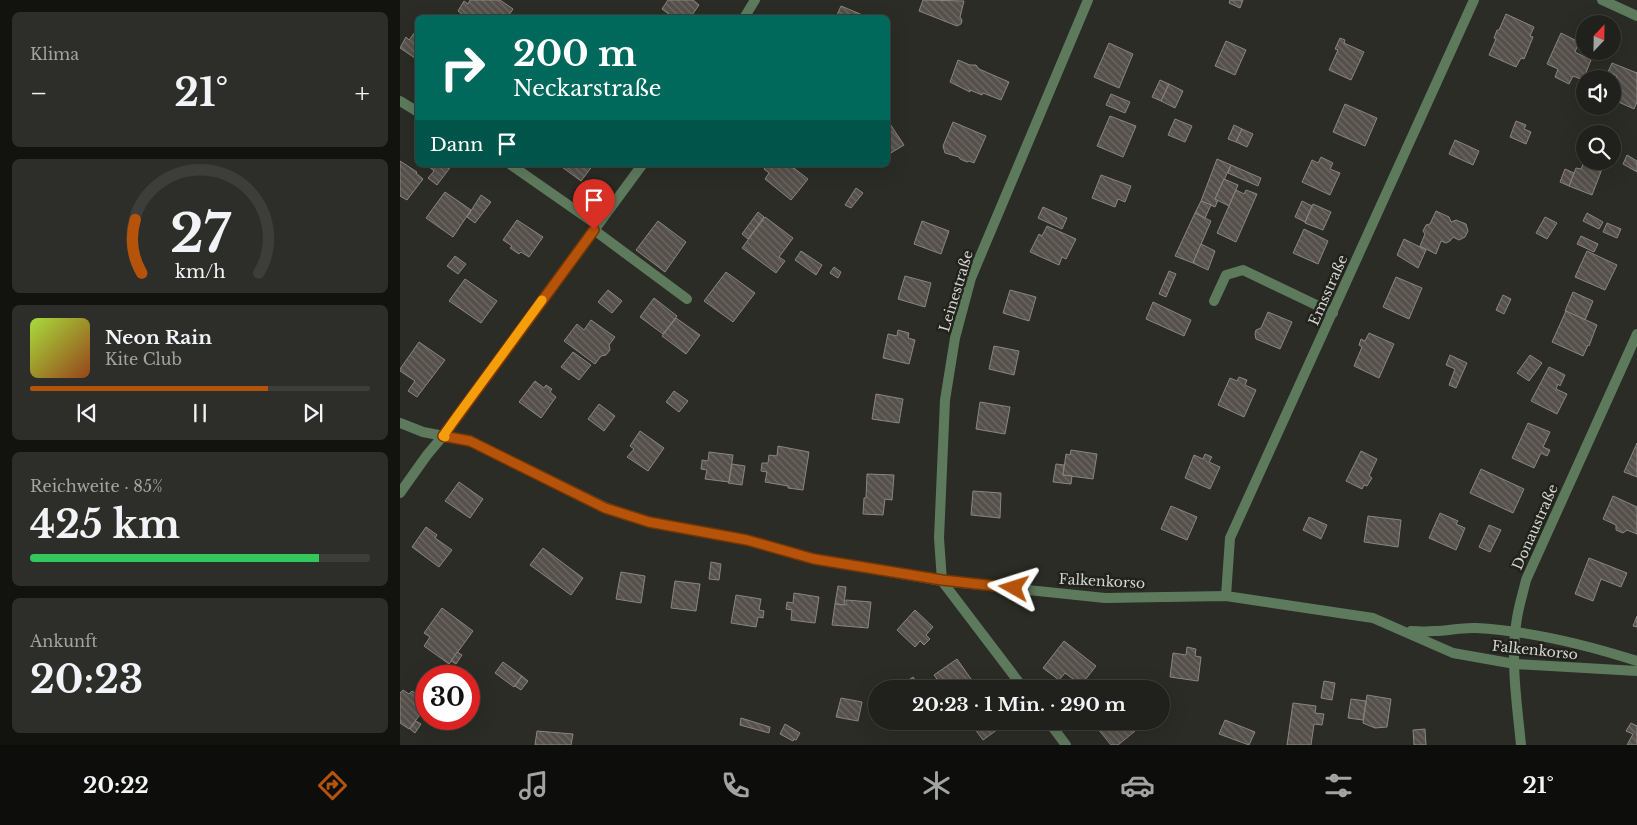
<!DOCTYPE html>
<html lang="de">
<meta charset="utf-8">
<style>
:root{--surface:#20211c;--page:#2d2e29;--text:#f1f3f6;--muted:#a2a3a3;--line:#3d3e3b;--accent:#b45309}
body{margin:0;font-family:"Libre Baskerville",serif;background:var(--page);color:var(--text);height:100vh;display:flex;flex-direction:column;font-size:19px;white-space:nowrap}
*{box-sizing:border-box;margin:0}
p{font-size:16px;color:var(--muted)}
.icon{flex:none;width:28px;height:28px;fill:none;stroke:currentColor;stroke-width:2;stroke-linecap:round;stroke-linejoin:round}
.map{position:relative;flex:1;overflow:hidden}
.side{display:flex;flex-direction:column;gap:12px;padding:12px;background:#12120f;width:400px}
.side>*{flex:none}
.banner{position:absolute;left:15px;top:15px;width:475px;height:152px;border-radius:8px;box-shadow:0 5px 20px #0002,0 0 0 1px var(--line);background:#00695c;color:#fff;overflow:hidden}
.needle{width:32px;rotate:22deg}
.fabs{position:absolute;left:1176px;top:15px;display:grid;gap:10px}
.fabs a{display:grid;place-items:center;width:45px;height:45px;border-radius:50%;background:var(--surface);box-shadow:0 5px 20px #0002,0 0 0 1px var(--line);font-size:25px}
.speed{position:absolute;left:15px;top:665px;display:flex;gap:10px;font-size:25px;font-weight:700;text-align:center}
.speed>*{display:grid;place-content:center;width:65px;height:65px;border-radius:50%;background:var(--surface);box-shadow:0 5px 20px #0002,0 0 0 1px var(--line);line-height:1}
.speed .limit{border:8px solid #d22;background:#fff;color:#111}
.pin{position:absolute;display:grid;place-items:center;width:42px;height:42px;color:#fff;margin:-51px -21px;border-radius:50% 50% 50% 0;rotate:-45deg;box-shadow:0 0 5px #0007}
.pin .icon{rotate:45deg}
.me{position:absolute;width:55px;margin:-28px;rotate:276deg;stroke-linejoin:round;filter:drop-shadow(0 0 4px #0008)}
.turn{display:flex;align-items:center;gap:18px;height:105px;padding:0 15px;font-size:22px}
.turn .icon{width:65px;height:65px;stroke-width:2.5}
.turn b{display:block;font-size:35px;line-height:42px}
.then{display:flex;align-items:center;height:48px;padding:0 15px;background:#0003;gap:10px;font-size:19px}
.big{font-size:38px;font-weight:700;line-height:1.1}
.side .tile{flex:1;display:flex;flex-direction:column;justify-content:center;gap:8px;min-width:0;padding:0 18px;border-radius:8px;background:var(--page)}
.side .dial{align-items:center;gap:0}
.dial svg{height:130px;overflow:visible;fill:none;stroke:var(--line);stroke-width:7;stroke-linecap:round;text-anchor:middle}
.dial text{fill:var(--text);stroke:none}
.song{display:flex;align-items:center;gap:15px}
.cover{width:60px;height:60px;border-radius:8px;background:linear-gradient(135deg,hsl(80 70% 55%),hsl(20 70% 35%))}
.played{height:5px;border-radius:2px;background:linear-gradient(90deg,var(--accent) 70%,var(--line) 70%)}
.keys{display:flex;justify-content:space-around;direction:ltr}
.heat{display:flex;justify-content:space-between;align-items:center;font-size:28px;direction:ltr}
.charge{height:8px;border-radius:4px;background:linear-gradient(90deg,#34c759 85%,var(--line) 0)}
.trip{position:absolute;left:468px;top:680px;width:302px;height:50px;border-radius:25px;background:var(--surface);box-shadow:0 5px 20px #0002,0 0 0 1px var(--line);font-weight:700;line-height:50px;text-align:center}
.dock{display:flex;height:80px;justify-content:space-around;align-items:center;background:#0d0d0b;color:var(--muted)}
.dock .icon{width:35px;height:35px}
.dock .on{color:var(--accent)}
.dock b{font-size:22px;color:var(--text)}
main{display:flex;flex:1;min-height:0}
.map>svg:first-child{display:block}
.building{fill:url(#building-back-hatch);stroke:#8a867f}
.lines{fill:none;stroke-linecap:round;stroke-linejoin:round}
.lane{stroke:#5e7a5d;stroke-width:10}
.street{stroke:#5e7a5d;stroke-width:10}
.route-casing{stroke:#753606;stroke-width:12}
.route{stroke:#b45309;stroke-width:9}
.slow{stroke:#f59e0b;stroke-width:9}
.labels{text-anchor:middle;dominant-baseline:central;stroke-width:5;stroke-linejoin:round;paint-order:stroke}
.street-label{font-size:14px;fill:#d5d6d2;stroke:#21221c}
</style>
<main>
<section class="side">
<div class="tile"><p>Klima</p>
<div class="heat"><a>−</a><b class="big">21°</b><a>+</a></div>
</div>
<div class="tile dial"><svg viewBox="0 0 100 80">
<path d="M14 69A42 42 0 1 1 86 69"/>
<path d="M14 69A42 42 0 0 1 10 36" stroke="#b45309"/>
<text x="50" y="56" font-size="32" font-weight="700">27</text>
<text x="50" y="72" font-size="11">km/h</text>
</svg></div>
<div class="tile">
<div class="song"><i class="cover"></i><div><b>Neon Rain</b><p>Kite Club</p></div></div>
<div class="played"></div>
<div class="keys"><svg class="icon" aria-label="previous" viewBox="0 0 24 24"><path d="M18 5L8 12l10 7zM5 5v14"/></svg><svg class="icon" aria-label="pause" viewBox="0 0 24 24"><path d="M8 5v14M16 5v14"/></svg><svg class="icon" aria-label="next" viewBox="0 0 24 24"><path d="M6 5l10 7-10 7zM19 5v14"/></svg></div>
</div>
<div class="tile"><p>Reichweite · 85%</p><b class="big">425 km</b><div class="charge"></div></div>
<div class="tile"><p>Ankunft</p><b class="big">20:23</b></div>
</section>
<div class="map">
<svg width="1237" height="745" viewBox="0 0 1237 745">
<defs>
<pattern id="building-back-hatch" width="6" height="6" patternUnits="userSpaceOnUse" patternTransform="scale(1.25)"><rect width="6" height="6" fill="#55514a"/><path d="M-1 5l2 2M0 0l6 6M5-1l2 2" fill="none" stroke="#6d6963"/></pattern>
</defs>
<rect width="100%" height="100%" fill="#2b2c25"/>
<!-- building -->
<g class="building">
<polygon points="70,0 100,0 113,9 107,18 67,18 58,11 64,1 68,4"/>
<polygon points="268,0 293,0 299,5 290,18 274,18 262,9"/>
<polygon points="523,0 564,1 560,17 562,20 561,24 557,26 519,11"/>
<polygon points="830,0 843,0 840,8 829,3"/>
<polygon points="441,6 465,16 464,18 431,18 436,17"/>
<polygon points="1106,14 1134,27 1130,36 1133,37 1124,59 1121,58 1116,67 1089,55 1096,39 1094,38 1097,30 1099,30"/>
<polygon points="18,28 18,60 0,48 6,37 9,40"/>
<polygon points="1161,33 1179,42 1175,52 1191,60 1183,80 1173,76 1169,84 1155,77 1158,69 1147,64"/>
<polygon points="940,38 945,40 944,43 964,52 951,80 929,70 938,50 935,49"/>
<polygon points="826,41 846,50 835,75 815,66"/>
<polygon points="709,43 733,54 719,88 694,77"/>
<polygon points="558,60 570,65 576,65 579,69 609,82 601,100 583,93 582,95 570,90 570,92 550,82"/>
<polygon points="1212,63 1237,73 1237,102 1234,109 1212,99 1212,86 1217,76 1208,72"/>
<polygon points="760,80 769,84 761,101 752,97"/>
<polygon points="769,84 783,91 775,108 761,101"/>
<polygon points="711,94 730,102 725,113 706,105"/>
<polygon points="945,104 977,118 965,146 933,132"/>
<polygon points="710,116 736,126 723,157 697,146"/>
<polygon points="775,119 792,126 785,142 768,135"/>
<polygon points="488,121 504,145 489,154 488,152"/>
<polygon points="1116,121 1126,125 1124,129 1131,132 1126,144 1110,137"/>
<polygon points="553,122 586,136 574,163 569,161 567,162 560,159 559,157 545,153 543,146"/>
<polygon points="834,125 842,129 836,142 828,139"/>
<polygon points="1197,126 1208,131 1207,134 1194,134"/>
<polygon points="842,129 853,134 847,147 836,142"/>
<polygon points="1055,140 1079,151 1073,165 1049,154"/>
<polygon points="1227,155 1237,161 1237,172 1223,164"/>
<polygon points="921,157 933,163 930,169 940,173 930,195 902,182 912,160 918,163"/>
<polygon points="817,159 831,165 815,199 818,200 815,207 801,201"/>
<polygon points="1185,160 1185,161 1198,165 1197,167 1202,169 1192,195 1169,186 1176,168 1181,169"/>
<polygon points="0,161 17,172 16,173 23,179 7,200 0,196"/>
<polygon points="27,165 52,165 37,185 28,178 34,171"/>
<polygon points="163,165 193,165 181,181 162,167"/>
<polygon points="368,165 390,165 408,179 391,200 365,179 369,173 364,169"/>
<polygon points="831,165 861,178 858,186 828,173"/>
<polygon points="1165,169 1174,173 1169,186 1160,182"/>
<polygon points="701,175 731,186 725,202 718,199 715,207 692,198"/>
<polygon points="824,179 838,185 829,206 815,199"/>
<polygon points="456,188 463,193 451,208 445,205"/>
<polygon points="836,190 844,194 846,190 857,194 836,242 817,233"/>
<polygon points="45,192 71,210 53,237 26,218"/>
<polygon points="81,195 91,202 75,223 67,217"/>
<polygon points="801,201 811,205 805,218 795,213"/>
<polygon points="902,201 912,206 905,222 895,217"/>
<polygon points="913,204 931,212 923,230 905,223"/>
<polygon points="643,207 667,218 662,229 638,218"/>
<polygon points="1036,211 1049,217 1051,222 1056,220 1066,224 1068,231 1065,237 1059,240 1053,237 1050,241 1046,243 1041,241 1036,254 1020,246 1025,234 1023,231 1026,225 1030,224"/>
<polygon points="358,212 364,217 348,239 342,234"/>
<polygon points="795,213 811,221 793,263 775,256"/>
<polygon points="1187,213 1203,222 1199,229 1183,221"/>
<polygon points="365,217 393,238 379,257 385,261 376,273 342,248"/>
<polygon points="1145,217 1157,223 1147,239 1136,233"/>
<polygon points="117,220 143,237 129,257 121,252 119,254 110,248 112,246 103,240"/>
<polygon points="258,221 286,242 265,272 236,250"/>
<polygon points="522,221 549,231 541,254 514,244"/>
<polygon points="1207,223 1221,229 1217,238 1203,232"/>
<polygon points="647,226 676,239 666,259 662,257 659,265 630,252 639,234 642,236"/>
<polygon points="904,229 928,241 918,264 893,253"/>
<polygon points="1181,236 1198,244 1194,252 1177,244"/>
<polygon points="1004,239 1026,250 1018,268 997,255"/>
<polygon points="801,244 815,251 808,270 793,263"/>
<polygon points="401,251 422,265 416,275 395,260"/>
<polygon points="1187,251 1217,265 1205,290 1175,277"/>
<polygon points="55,256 66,264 58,274 47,266"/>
<polygon points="434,267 441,272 438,278 430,273"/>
<polygon points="769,271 776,274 766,297 759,294"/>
<polygon points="326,272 355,293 333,322 304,301"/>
<polygon points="505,276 531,283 525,307 498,299"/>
<polygon points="996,277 1022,288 1009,319 983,307"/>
<polygon points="65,279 97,301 81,323 49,301"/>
<polygon points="208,290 222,301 212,313 198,302"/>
<polygon points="610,290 636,297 629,321 603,313"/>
<polygon points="1173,292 1193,301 1185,320 1165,311"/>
<polygon points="1103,295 1111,299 1104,314 1096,310"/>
<polygon points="254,298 277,316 263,334 240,317"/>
<polygon points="753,302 791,320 784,336 746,319"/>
<polygon points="1166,311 1197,325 1189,346 1188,345 1183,356 1152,342"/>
<polygon points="868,312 892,322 880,349 856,339 855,334 856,330 861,328"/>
<polygon points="276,318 300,335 286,354 262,336"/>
<polygon points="191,320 215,337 209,345 210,350 206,355 201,356 195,364 164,341 177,324 184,330"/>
<polygon points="498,330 509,333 508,338 515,340 509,364 483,358 488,334 497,336"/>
<polygon points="969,333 994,344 979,378 954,366 962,347 959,345 961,339 965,341"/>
<polygon points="19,342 45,360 17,397 8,391 15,381 0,371 0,369"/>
<polygon points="594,346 619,351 614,375 589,369"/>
<polygon points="173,352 191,365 179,380 161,367"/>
<polygon points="1050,355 1067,363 1056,388 1049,385 1055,369 1046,365"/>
<polygon points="1130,355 1142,363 1129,381 1117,373"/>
<polygon points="1149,367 1165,375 1160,386 1158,384 1156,389 1167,394 1157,414 1131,401"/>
<polygon points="839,377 847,380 845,385 856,390 844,417 818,405 830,378 837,381"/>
<polygon points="135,381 144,388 146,385 152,389 150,392 156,397 141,418 119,402"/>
<polygon points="274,391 288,401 279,412 266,402"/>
<polygon points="476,394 503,399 499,423 472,419"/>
<polygon points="580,402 610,407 605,434 576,429"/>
<polygon points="199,404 215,416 204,431 188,419"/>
<polygon points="1128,423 1150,432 1143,447 1150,450 1147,456 1141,453 1134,468 1112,458"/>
<polygon points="240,431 264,448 248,471 227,457 234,449 230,446"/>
<polygon points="1237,443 1237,477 1224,472"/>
<polygon points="378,446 409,452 403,490 388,488 388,486 365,482 367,472 361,471 362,463 368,463 369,455 377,456"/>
<polygon points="671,450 697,454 693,479 663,475 666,454 670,455"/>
<polygon points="961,451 977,459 969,476 972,478 967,486 964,485 962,489 946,481"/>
<polygon points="309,452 333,455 329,482 305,479 307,470 301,469 302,462 302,460 308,461"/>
<polygon points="805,454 812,457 809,462 820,467 810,489 785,478 794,455 803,459"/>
<polygon points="332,464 345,466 342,485 328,483 329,482"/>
<polygon points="656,464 664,465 663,475 672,476 671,484 653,482"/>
<polygon points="1081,469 1124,489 1113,513 1070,493"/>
<polygon points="467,474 494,475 492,500 485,499 483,515 463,514 464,498 466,498"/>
<polygon points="59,482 83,499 70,518 45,501"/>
<polygon points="573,491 601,493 600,518 571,515"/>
<polygon points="1213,496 1237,507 1237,534 1227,530 1223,533 1216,530 1216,525 1203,519"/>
<polygon points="771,506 797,517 787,540 761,529"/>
<polygon points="1040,513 1058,521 1056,524 1065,528 1056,550 1029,538"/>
<polygon points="968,516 1001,520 998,547 964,542"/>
<polygon points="909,517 927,525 921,539 903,530"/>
<polygon points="1089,525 1101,530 1090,552 1079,547"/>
<polygon points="26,527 37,535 35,538 52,550 39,567 12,547"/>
<polygon points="143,548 183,578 171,595 130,565"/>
<polygon points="1189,558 1227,573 1221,587 1201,579 1193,601 1175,594"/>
<polygon points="311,562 321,564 319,580 309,579"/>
<polygon points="221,572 245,576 241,603 216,599"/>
<polygon points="275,581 300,584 296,611 271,608"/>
<polygon points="438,586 446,587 444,605 435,604"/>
<polygon points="394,593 419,597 415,623 391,620 392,610 386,609 387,602 393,603"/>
<polygon points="336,595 361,599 359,610 364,611 363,618 358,617 356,627 331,623"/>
<polygon points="446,600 471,602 468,628 432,625 435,604 446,605"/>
<polygon points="42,608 73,631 49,664 24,646 30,637 24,633"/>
<polygon points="515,610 533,627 526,635 530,639 524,645 520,641 515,647 497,630"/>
<polygon points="1237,616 1237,627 1233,626"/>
<polygon points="664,641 696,666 681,685 665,673 659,680 643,668"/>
<polygon points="787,647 796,649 795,656 801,657 798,681 770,677 773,653 786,655"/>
<polygon points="57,652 62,655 56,664 51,661"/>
<polygon points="557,659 571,679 566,682 570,689 544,689 534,675"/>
<polygon points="103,662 122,676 114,687 95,673"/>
<polygon points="122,676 128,681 121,690 115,686"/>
<polygon points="513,677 521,688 496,689"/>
<polygon points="924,681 935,683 932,700 921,698"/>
<polygon points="3,690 9,694 12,691 26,701 26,707 9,729 0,723 0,693"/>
<polygon points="967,695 991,699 987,727 975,728 963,723"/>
<polygon points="441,698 462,702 458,721 436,717"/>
<polygon points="951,699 966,701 963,720 948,718"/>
<polygon points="893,703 916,706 915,713 924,714 922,725 914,724 911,745 887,745"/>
<polygon points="341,718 370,727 369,733 340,725"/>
<polygon points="825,720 855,732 849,745 819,734"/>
<polygon points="16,721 21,724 15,733 10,729"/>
<polygon points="569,721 603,721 605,724 583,740"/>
<polygon points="704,721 727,721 735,731 718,745 711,745 698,729 706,723"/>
<polygon points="1231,723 1237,726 1237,745 1227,745 1233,734 1226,731"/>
<polygon points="385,724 400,733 396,740 394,739 393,741 380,734"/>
<polygon points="1025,729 1026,745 1014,745 1013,730"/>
<polygon points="137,731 173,734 171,745 135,745"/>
</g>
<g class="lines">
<!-- lane -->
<g class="lane">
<polyline points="194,230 287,299"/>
<polyline points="814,301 826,275 843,270 933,313"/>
</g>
<!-- street -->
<g class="street">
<polyline points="1202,0 1237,16"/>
<polyline points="344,18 355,0"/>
<polyline points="0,101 18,112"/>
<polyline points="111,165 197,225"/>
<polyline points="0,423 23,432 70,441 205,507 249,522 347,540 414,559 542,581 705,598 826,596 973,618 1053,653 1115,664 1237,671"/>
<polyline points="0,493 27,455 43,436 242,165"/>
<polyline points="826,596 830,538 1074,0"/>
<path d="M1011 631C1018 631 1026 632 1034 631 1048 631 1062 627 1076 628 1131 631 1184 644 1237 661"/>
<polyline points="624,689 542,581 539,538 545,400 555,338 571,278 688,0"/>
<polyline points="648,721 666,745"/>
<path d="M1121 745C1117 704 1110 659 1117 618 1119 605 1123 593 1126 580L1237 334"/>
</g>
</g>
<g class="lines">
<defs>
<polyline id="route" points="194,230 43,436 70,441 205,508 249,522 347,540 414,559 542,580 614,588"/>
</defs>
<!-- route casing -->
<use href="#route" class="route-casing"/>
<!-- route -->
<use href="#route" class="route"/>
<!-- slow -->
<polyline class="slow" points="45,437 43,436 55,419 142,300"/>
</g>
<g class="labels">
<!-- street labels -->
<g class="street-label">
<text transform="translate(928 290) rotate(-66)">Emsstraße</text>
<text transform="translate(556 291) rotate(-73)">Leinestraße</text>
<text transform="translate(1135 527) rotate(-66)">Donaustraße</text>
<text transform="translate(702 581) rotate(3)">Falkenkorso</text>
<text transform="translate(1135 650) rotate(6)">Falkenkorso</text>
</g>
</g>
</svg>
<div class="fabs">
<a><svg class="needle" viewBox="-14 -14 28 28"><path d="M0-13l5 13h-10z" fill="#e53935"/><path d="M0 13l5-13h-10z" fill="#a2a3a3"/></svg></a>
<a><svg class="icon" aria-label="sound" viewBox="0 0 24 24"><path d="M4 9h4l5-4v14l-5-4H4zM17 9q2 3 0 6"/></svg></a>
<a><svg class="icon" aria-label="search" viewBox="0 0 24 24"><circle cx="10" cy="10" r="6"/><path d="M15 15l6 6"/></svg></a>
</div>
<div class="speed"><div class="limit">30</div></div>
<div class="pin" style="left:194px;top:230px;background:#d93025"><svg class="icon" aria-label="arrive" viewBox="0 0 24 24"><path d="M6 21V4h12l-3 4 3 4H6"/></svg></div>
<svg class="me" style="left:614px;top:588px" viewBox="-20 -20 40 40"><path d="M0-17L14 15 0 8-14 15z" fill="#b45309" stroke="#fff" stroke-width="4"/></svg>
<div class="trip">20:23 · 1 Min. · 290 m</div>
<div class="banner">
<div class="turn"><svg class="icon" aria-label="right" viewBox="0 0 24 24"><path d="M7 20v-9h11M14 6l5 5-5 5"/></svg><div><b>200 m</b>Neckarstraße</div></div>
<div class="then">Dann<svg class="icon" aria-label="arrive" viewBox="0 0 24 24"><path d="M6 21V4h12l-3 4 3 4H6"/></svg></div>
</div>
</div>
</main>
<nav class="dock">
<b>20:22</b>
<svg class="icon on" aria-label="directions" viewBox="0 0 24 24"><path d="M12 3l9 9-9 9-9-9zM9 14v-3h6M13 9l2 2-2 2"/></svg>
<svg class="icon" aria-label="music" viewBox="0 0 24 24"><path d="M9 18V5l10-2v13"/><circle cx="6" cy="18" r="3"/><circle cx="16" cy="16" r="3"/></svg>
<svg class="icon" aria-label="phone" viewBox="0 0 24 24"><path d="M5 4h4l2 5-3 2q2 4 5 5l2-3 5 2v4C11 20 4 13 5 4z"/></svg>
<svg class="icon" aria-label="climate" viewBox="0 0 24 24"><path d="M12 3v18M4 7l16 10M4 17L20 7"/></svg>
<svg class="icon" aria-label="car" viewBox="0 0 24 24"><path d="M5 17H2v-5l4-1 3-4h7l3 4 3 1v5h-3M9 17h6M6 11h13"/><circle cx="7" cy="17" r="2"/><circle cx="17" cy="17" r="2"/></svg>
<svg class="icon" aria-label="filters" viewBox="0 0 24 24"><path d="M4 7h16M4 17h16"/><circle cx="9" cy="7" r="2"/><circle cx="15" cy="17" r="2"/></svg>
<b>21°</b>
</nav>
